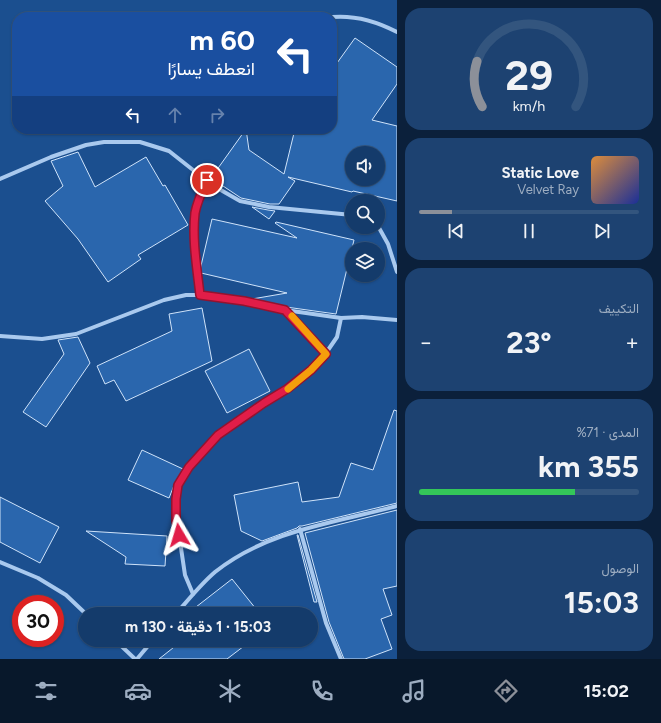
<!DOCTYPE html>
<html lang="ar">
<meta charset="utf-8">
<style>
:root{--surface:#143b6b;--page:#1d4271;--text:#f1f3f6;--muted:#9dadc1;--line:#33557e;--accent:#8c9099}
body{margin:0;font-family:Figtree,Vazirmatn,sans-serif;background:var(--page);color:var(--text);direction:rtl;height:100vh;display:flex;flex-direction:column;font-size:15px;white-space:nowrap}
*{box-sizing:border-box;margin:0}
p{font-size:13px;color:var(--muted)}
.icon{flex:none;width:22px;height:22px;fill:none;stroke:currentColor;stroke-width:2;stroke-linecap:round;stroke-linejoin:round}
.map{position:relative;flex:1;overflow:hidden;direction:ltr}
.side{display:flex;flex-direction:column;gap:8px;padding:8px;background:#0b203b;width:264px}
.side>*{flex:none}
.hud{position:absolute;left:12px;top:12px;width:325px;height:122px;border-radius:16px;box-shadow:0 1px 3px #0004,0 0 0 1px var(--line);direction:rtl;background:#1a4fa0;color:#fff;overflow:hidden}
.tools{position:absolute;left:345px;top:146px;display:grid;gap:8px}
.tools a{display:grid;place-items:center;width:40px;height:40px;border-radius:50%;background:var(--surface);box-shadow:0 1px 3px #0004,0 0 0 1px var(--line);font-size:20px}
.speed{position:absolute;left:12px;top:595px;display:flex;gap:8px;font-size:20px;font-weight:700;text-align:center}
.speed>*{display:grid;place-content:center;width:52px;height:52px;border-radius:50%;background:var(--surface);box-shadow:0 1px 3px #0004,0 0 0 1px var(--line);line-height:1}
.speed .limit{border:6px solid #d22;background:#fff;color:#111}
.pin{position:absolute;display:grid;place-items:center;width:34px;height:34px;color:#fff;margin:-17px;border:2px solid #fff;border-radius:50%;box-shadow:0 1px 4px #0007}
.me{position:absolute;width:44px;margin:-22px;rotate:353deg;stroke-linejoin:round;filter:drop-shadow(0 0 3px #0008)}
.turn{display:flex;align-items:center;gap:14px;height:84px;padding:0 16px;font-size:18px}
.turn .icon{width:52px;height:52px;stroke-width:2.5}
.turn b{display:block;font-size:28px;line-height:34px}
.lanes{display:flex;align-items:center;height:38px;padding:0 16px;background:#0003;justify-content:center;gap:20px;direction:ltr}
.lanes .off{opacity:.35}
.big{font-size:30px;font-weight:700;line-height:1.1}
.side .card{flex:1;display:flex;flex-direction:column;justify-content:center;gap:6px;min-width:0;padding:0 14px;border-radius:16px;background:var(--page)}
.side .dial{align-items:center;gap:0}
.dial svg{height:104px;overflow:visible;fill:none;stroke:var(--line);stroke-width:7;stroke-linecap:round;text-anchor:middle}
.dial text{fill:var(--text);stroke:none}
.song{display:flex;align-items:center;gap:12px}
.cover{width:48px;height:48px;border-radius:6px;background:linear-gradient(135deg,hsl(30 70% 55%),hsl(230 70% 35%))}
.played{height:4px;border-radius:2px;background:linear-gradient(90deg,var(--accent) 15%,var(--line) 15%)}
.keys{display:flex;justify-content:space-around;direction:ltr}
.heat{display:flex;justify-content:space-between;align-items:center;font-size:22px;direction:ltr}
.charge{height:6px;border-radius:3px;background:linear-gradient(90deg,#34c759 71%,var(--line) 0)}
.trip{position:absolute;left:78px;top:607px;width:240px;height:40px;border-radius:20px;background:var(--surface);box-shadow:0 1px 3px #0004,0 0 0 1px var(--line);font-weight:700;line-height:40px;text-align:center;direction:rtl}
.tab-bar{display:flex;height:64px;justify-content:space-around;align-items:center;background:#08182b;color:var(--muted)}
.tab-bar .icon{width:28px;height:28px}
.tab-bar .selected{color:var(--accent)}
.tab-bar b{font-size:18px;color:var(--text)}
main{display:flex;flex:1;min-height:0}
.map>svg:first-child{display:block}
.building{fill:#2a66ad;stroke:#cfe3fa;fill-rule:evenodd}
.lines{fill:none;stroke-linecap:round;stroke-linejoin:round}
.minor{stroke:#a9c9ee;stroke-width:4}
.route-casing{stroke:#92132f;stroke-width:10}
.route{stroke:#e11d48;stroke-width:7}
.slow{stroke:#f59e0b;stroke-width:7}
</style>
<main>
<section class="side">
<div class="card dial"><svg viewBox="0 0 100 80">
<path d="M14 69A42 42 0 1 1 86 69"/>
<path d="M14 69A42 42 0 0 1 10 34" stroke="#8c9099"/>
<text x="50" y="56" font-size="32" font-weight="700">29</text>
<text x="50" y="72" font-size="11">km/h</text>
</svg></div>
<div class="card">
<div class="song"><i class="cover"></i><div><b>Static Love</b><p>Velvet Ray</p></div></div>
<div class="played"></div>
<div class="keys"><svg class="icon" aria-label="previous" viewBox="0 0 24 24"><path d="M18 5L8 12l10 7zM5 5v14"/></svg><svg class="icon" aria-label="pause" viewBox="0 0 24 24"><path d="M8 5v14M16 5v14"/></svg><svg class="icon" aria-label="next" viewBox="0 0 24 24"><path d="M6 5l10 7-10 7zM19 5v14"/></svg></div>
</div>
<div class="card"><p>التكييف</p>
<div class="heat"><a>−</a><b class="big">23°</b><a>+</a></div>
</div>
<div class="card"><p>المدى · 71%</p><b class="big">355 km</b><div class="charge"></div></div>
<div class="card"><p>الوصول</p><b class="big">15:03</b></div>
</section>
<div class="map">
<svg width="397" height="659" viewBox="0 0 397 659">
<rect width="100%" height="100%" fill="#1b4f8f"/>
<!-- building -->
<g class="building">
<path d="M355 38 397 67V84L372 120 397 126V201L353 191 352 192 288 177 295 181 279 204H270L241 198 211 178 246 129 249 150 284 174 295 129H332V70ZM352 153H378V179H352Z"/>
<polygon points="78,152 95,187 146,157 163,186 165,185 188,225 138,255 141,259 108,282 78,239 45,201 63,186 51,161"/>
<polygon points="252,207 268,210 275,211 269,219"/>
<polygon points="212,219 297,238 275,223 276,222 354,240 336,314 286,307 252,299 287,293 201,273 200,270"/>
<polygon points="202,308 212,361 126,401 114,380 105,384 97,366 172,331 169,314"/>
<polygon points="78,337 90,363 46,427 23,412 64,354 58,340"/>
<polygon points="249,349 270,391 227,413 205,371"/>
<polygon points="394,410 397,411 397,503 302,526 299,526 297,528 262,541 241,531 234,495 298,482 302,502 339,497 351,463 373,470"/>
<polygon points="142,450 183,469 175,483 169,498 128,480"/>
<polygon points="0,497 59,527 40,563 0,542"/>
<polygon points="397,510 397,586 383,589 392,615 381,619 392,649 365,659 344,659 329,622 305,533"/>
<polygon points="86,531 167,536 165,566 125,564 126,557"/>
<polygon points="297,535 298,535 317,602 314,602"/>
<polygon points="232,579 260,614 187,614"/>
<polygon points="183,640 252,640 227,659 159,659"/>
</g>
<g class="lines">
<!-- minor -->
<g class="minor">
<path d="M332 17C356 15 376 21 397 32"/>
<polyline points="0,179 51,157 86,145 104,142 140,142 169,151 212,185 240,201 269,207 352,215"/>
<polyline points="378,226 388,244 397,272"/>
<path d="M200 295C197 268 192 240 195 213 197 202 202 191 207 180"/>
<polyline points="285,310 326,353"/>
<polyline points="0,336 42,339 76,334 164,300 186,295 200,295 244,301 285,310 341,318 362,317 397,320"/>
<polyline points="300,529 326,623 341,659"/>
<polyline points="0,562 38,578 66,595 86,614"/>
<polyline points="193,594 185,575 177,521 176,499 178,485 189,467 218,435 264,403 287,389 311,370 326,353 337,337 341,318"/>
<path d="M176 614C188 600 201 584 215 572 268 530 334 523 397 506"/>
<polyline points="115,640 135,659"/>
<polyline points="137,659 153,640"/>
</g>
</g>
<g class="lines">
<defs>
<path id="route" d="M179 535 176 521V499L178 485 189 467 218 435 264 403 287 389 311 370 326 354 285 310 244 301 200 295C197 268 192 240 195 213 197 202 202 191 207 180"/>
</defs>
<!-- route casing -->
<use href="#route" class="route-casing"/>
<!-- route -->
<use href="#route" class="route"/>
<!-- slow -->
<polyline class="slow" points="288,389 311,370 326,354 292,316"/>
</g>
</svg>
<div class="tools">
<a><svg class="icon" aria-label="sound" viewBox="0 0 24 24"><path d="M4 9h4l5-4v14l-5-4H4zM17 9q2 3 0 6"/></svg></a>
<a><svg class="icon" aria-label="search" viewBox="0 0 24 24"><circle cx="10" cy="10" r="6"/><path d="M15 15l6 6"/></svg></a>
<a><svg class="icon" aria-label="layers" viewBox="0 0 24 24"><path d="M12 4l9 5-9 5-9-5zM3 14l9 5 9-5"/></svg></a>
</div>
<div class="speed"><div class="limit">30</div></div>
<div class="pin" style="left:207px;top:180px;background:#d93025"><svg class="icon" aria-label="arrive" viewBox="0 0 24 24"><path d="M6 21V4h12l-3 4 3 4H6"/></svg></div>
<svg class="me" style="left:179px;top:535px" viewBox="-20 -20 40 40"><path d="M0-17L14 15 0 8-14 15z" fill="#e11d48" stroke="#fff" stroke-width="4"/></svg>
<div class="trip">15:03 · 1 دقيقة · 130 m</div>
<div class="hud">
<div class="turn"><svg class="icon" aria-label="left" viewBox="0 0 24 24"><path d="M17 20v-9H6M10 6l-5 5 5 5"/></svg><div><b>60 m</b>انعطف يسارًا</div></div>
<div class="lanes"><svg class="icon" aria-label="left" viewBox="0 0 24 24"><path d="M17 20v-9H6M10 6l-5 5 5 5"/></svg><svg class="icon off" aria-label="ahead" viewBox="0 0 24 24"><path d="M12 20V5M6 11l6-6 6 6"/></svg><svg class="icon off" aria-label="right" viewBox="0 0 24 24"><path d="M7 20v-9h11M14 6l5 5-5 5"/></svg></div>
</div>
</div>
</main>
<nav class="tab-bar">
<b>15:02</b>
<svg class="icon selected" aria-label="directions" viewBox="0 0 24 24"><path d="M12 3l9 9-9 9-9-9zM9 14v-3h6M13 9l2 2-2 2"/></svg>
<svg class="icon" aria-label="music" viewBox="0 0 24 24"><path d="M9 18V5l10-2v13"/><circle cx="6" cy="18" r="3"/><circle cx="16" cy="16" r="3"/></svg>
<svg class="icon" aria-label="phone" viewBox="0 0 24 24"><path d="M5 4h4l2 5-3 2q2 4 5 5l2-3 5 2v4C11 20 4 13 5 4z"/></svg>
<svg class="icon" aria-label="climate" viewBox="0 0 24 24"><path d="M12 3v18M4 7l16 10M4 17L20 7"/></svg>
<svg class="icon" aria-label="car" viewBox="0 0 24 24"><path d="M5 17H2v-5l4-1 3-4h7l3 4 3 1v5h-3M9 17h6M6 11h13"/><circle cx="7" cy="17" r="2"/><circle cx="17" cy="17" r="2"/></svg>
<svg class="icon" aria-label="filters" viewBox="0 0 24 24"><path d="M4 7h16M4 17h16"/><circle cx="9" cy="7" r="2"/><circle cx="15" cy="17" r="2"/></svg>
</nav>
